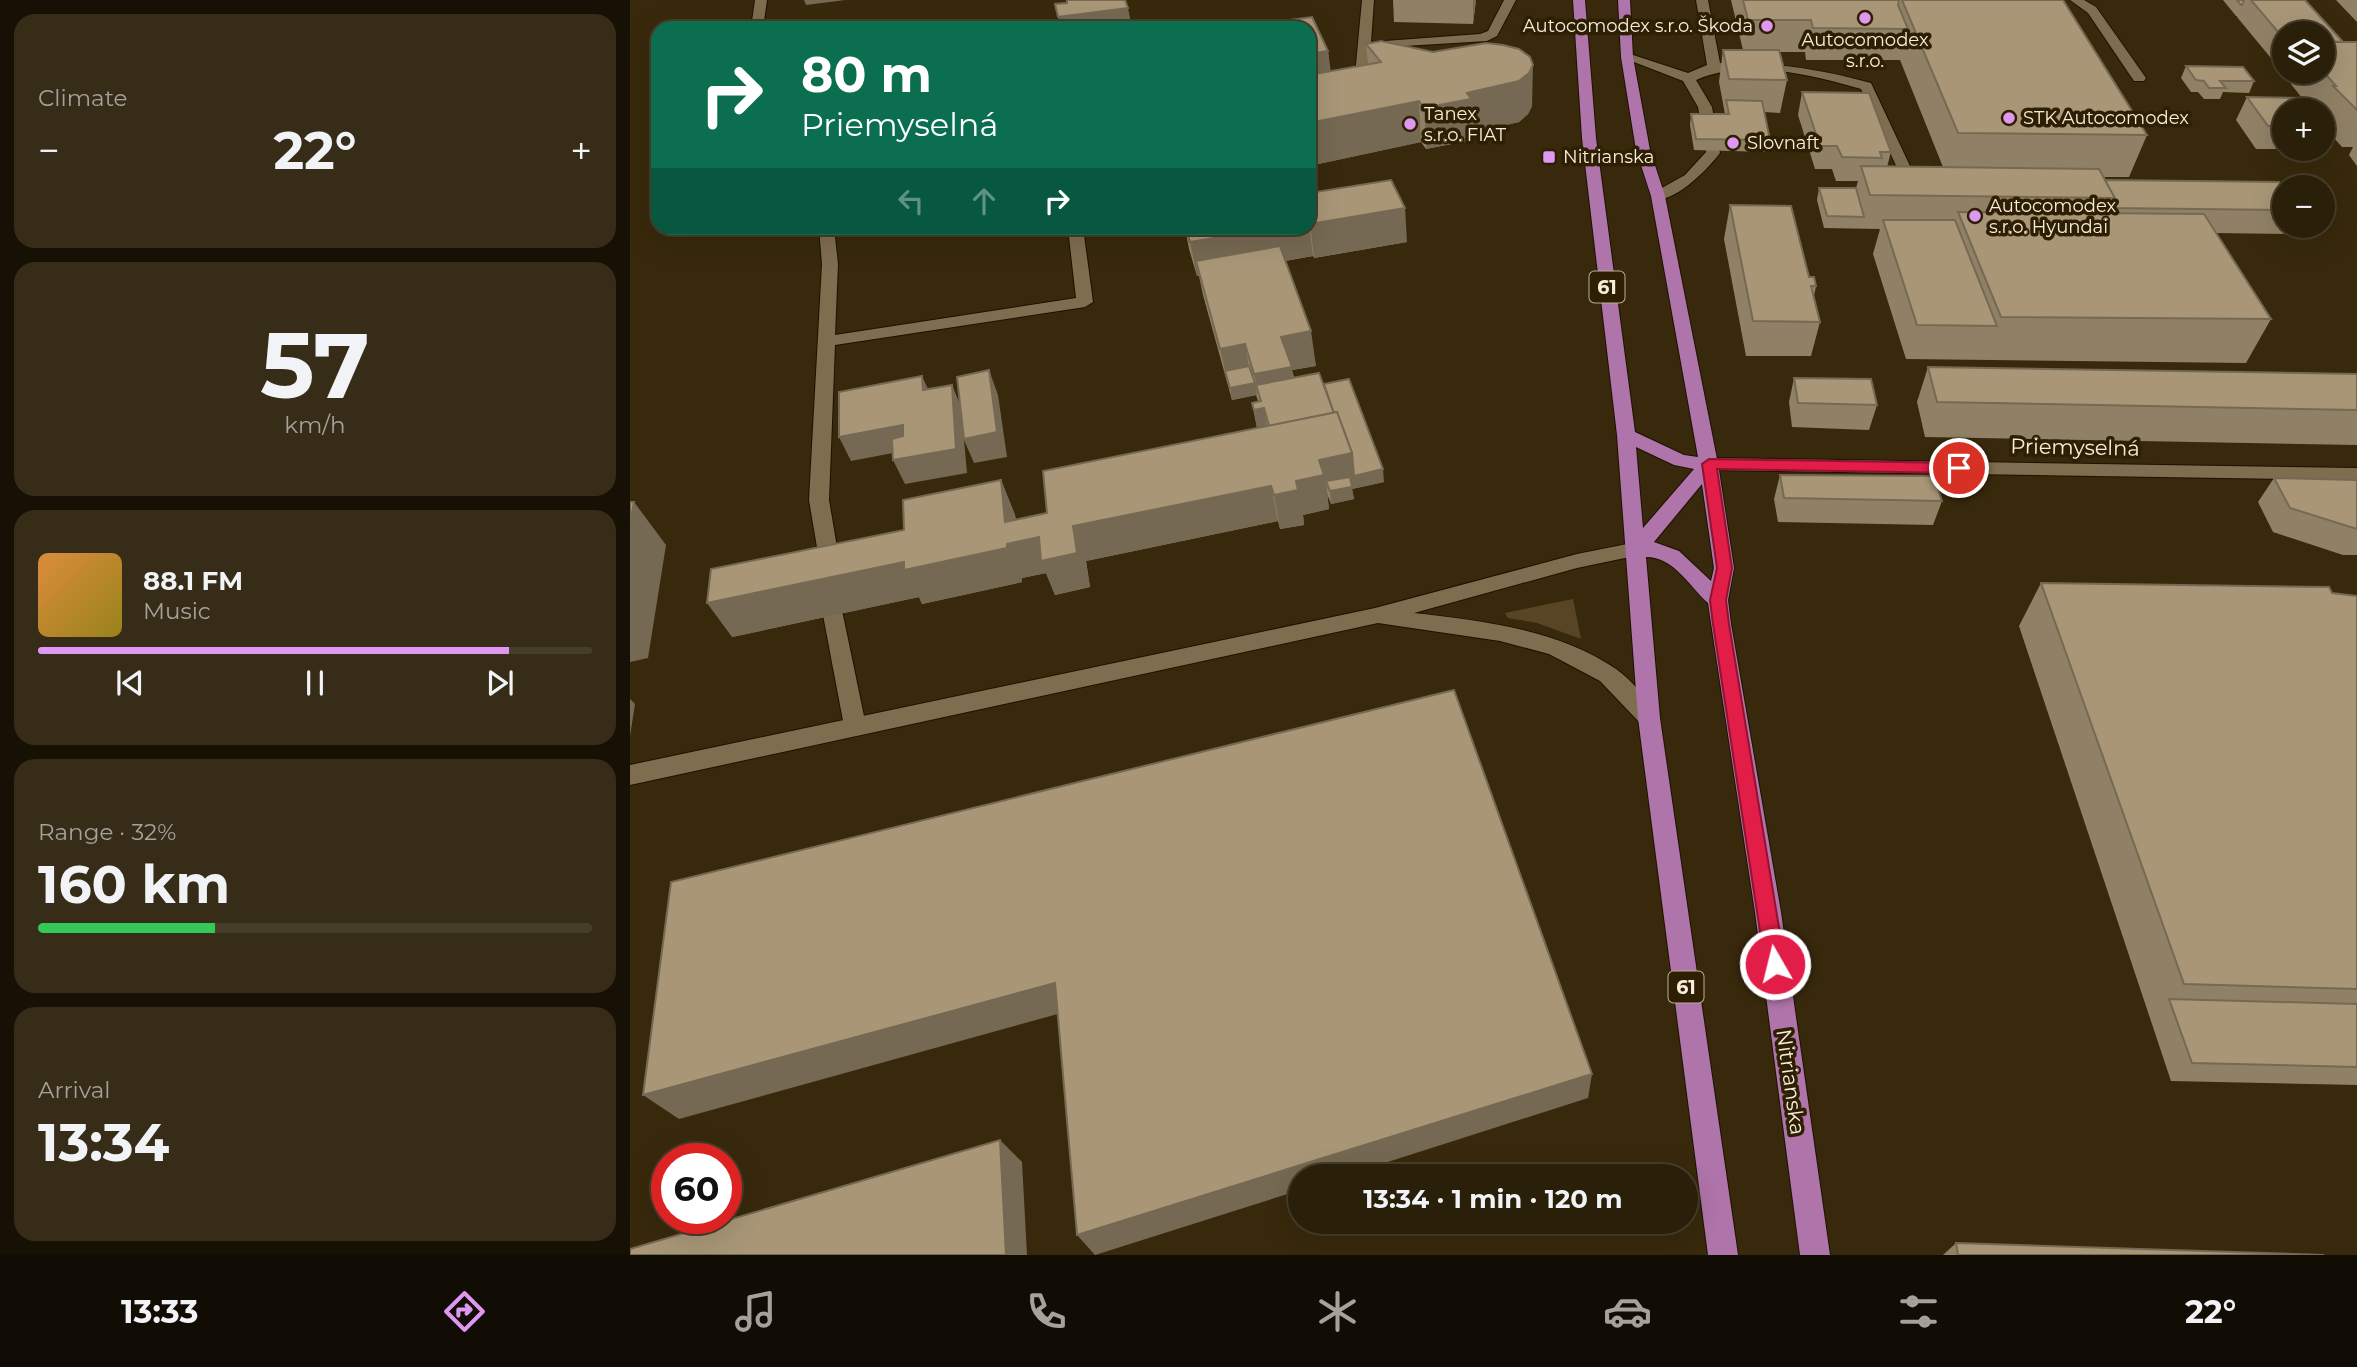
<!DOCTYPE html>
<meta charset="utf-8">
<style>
:root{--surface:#2a1f09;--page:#362c17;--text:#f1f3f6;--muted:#a5a29c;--line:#463d2a;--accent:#df98f2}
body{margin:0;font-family:Montserrat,sans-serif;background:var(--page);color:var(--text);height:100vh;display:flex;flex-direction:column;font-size:26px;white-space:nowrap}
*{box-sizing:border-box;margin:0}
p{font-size:23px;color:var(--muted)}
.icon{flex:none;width:38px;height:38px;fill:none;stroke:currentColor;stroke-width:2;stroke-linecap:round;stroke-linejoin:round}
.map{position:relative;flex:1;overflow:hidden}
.drawer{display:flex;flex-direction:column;gap:14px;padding:14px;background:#171105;width:630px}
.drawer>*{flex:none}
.banner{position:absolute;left:21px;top:21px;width:665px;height:214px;border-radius:21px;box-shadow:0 7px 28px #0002,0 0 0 2px var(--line);background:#0b6e4f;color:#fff;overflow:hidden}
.fabs{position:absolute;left:1642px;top:21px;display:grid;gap:14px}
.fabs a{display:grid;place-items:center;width:63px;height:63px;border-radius:50%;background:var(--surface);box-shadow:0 7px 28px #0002,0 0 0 2px var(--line);font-size:35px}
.speed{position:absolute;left:21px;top:1143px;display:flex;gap:14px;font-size:35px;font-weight:700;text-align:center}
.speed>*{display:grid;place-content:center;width:91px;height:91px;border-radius:50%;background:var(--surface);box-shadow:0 7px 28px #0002,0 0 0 2px var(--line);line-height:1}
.speed .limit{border:10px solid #d22;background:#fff;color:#111}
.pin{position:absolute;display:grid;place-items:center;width:60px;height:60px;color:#fff;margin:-30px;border:4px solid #fff;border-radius:50%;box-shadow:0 2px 7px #0007}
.me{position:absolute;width:77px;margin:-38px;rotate:352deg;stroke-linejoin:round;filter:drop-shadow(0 0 5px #0008)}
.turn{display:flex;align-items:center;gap:24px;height:147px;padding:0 35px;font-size:32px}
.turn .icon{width:91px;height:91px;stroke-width:2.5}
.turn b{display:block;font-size:49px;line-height:60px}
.lanes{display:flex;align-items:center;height:66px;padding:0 35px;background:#0003;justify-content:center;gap:35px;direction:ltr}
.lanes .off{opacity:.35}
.big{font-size:52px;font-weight:700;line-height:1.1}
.drawer .widget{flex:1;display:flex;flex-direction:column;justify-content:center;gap:10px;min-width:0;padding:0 24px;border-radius:21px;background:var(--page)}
.drawer .dial{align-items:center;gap:0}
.dial b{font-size:91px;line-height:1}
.song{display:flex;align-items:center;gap:21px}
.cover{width:84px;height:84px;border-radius:10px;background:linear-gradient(135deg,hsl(30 70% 55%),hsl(50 70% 35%))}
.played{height:7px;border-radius:4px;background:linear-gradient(90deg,var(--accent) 85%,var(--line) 85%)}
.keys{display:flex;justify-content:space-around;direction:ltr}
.heat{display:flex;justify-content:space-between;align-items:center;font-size:38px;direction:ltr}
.charge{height:10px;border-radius:5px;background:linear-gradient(90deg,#34c759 32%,var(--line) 0)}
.trip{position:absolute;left:658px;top:1164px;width:410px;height:70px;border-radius:35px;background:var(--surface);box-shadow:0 7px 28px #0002,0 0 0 2px var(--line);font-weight:700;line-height:70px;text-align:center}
.dock{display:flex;height:112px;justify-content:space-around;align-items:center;background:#110c04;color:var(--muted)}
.dock .icon{width:49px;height:49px}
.dock .active{color:var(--accent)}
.dock b{font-size:32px;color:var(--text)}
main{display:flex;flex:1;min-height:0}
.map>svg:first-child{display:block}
.green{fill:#584524}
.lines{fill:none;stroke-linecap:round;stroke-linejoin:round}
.service-casing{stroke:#1d1200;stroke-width:2}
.minor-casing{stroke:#1d1200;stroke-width:2}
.primary-casing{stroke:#1d1200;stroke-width:2}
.service{fill:#7f6d50;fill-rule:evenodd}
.minor{fill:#7f6d50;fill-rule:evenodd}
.primary{fill:#af74a9;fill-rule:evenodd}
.wall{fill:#908166}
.shaded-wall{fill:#766953}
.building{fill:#a89677;stroke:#766953;stroke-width:2}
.route{fill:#e11d48;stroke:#92132f;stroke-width:2}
.poi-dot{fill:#df98f2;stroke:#2e1f03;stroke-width:2.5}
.labels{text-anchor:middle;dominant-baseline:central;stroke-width:7;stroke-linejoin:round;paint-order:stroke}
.far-poi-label{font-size:18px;fill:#f6eddc;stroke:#2e1f03;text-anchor:start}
.shield{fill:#2e1f03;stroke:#baaf9b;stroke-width:2}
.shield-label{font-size:19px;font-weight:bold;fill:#f6eddc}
.street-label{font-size:21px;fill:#f6eddc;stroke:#2e1f03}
</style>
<main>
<section class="drawer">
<div class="widget"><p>Climate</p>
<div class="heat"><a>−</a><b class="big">22°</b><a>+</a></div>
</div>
<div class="widget dial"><b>57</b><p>km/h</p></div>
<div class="widget">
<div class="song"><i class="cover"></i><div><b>88.1 FM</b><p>Music</p></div></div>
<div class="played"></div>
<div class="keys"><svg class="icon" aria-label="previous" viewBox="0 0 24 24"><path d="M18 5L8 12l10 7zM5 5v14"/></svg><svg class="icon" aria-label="pause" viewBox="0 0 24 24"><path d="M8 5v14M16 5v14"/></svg><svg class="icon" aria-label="next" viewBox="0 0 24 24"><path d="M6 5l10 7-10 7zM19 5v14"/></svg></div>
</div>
<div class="widget"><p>Range · 32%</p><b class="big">160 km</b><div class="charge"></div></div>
<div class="widget"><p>Arrival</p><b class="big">13:34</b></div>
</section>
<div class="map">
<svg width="1727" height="1255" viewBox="0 0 1727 1255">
<rect width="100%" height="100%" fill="#38290c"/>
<!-- green -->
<polygon class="green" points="943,599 951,639 907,623 878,618 875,613"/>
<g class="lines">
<defs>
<g id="service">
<polygon points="125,0 137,0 133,28 121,28"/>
<path d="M732 0H744L741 42 850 34 858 31 874 0H886L867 36 857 41 741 48 739 71 755 72 757 75C750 81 732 81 725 75Z"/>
<path d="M1066 0H1078L1090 63C1143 62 1190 69 1241 83L1287 181 1285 184 1280 185 1273 181 1231 89C1179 74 1116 58 1066 80L1082 107 1090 153C1078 169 1044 204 1023 199L1021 196 1023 193 1055 175 1076 152 1068 107 1053 81 991 57 997 53 1058 73 1077 65Z"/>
<polygon points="1440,0 1454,0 1466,7 1516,78 1514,81 1504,81 1458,13"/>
<polygon points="189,228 204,228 208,264 205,335 446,298 438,228 453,228 463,302 455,307 205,345 199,500 211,571 208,576 201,578 194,576 191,571 179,500 192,264"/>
<polygon points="203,607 210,609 213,615 236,726 233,732 225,735 217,732 214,726 193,615 196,609"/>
</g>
<g id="minor">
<polygon points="1079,458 1727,468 1727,480 1079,470 1072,468 1070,464 1072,460"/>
<path d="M1007 542 1014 544 1017 549 1014 554 947 568 784 613C853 621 927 629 986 669 1002 680 1014 697 1027 712L1030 718 1027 724 1019 727 1011 724 970 681 919 654 870 641 748 623 0 785V765L745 608 947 554Z"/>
</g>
<path id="primary" d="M943 0H955L966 138 1005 432 1054 455 1068 457 1021 196 1006 150 991 57 988 0H1000L1003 57 1020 150 1035 196 1088 464 1104 568 1098 600 1101 624 1151 912 1200 1255H1170L1125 912 1078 603C1059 586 1044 557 1016 557L1030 718 1108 1255H1078L1008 718 987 435 952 138ZM1006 447 1044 465 1064 469 1013 528ZM1072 484 1084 568 1081 581 1049 551 1024 542Z"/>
</defs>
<!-- service casing -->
<use href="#service" class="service-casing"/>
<!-- minor casing -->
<use href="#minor" class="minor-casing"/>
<!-- primary casing -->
<use href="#primary" class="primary-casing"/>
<!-- service -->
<use href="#service" class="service"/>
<!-- minor -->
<use href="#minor" class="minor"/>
<!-- primary -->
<use href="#primary" class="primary"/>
</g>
<!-- wall -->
<g class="wall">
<polygon points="763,0 846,0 843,24 764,22"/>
<polygon points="1101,0 1433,0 1517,135 1499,177 1473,177 1475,180 1654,188 1654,226 1662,226 1657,234 1586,233 1641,319 1616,363 1276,359 1243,254 1250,229 1194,228 1187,200 1189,188 1226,188 1228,181 1206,181 1202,169 1185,169 1168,115 1172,92 1261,152 1257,167 1313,167 1270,60 1176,60 1175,52 1149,52 1157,80 1150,113 1134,112 1140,140 1138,152 1064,150 1060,125 1061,114 1095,114 1089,82 1093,50 1113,50"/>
<polygon points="1593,0 1675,0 1712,42 1727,42 1727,166 1719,155 1723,147 1712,147 1696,129 1692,136 1692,110 1654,110 1654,149 1685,149 1626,149 1606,120 1617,97 1672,98 1653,74 1654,71 1692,72 1692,33 1654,33 1654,63 1645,63 1607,17 1607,16 1606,16"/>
<polygon points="1706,0 1727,0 1727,22"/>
<polygon points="679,28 698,51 700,71 738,64 736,44 902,106 898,114 889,122 842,133 842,140 796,149 791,142 679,166"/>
<polygon points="1556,66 1624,81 1619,93 1593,92 1590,99 1574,99 1568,92 1561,92 1551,78"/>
<polygon points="679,193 777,242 684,258 683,256 655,261 686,366 662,370 664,377 694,384 754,482 722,489 724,499 701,504 697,494 699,509 673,515 674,525 650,529 648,521 456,561 460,587 425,595 416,573 392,578 392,582 292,604 289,597 102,637 274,530 371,480 385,515 386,520 417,513 627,428 622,403 628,401 626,395 602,400 573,295 569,276 567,276 559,249 555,228 679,228"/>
<polygon points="1100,205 1179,277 1186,286 1184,296 1190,322 1181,356 1116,356 1094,239"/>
<polygon points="1298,367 1727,374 1727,445 1295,437 1287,402"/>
<polygon points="1164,378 1247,405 1239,430 1162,427 1159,402"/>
<polygon points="1150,475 1312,501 1303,525 1148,522 1144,499"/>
<polygon points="1644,478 1727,480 1727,555 1713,555 1643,532 1628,502"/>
<polygon points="1411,583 1702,593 1727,596 1727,1085 1541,1081 1389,626"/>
<polygon points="1326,1243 1694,1255 1313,1255"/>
</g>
<!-- shaded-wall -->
<g class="shaded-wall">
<polygon points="174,0 215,0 176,5"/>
<polygon points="843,0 846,0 843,24"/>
<polygon points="498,8 502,28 431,28 428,17"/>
<polygon points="698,51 701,73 679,76 679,54"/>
<polygon points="903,65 902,106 898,114 889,122 842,133 842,140 796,149 794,108 837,93"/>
<polygon points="789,101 791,142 679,166 679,123"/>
<polygon points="775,208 777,242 684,258 680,224"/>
<polygon points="679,225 683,256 570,276 566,261 569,276 567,276 560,242 644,228 679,228"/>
<polygon points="681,331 686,366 662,370 667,402 634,408 638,432 628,434 624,410 631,401 624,374 651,337"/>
<polygon points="615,344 621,379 595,371 590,349"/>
<polygon points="359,370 368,395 377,457 344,463 334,440 337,473 275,484 263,460 322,385 332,409"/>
<polygon points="292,376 303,400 293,390"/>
<polygon points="625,383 627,395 602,400 600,388"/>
<polygon points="273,425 284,449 221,461 209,437"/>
<polygon points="722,453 753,469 754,482 722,489 724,499 701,504 700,491 696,481 699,509 673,515 674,525 650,529 644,495 666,481 689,460"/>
<polygon points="371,480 385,515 388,542 443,526 641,486 648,521 456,561 460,587 425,595 416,573 392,578 392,582 292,604 289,597 102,637 77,603 375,522"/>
<polygon points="4,502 36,545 18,658 0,662 0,524"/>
<polygon points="0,699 5,704 0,736"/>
<polygon points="425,983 442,1010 49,1119 13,1095"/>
<polygon points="962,1074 958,1098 714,1176 670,1176 670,1190 465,1255 447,1235"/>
<polygon points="370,1140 392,1162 397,1255 376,1255"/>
</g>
<!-- building -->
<g class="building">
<polygon points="437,0 495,0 498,8 428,17 425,4 437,3"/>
<polygon points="1113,0 1269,0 1268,5 1278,29 1183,28 1181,20 1118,20"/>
<polygon points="1272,0 1433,0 1517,135 1328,133"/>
<polygon points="1607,0 1614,0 1612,5 1611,5"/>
<polygon points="1621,0 1675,0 1713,42 1692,41 1692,33 1654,33 1654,39"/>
<polygon points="682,17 698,51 679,54 679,28 597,28"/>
<polygon points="751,41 803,52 856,43 873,45 889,49 900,57 903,65 899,73 889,81 837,93 841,99 794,108 789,101 679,123 679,75 751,62 736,44"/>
<polygon points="1692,42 1727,42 1727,110 1703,86 1706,86 1692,70"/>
<polygon points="1093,50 1149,50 1157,80 1099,79"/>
<polygon points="1556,66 1613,67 1624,81 1590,81 1596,88 1579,88 1574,81 1566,80"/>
<polygon points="1172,92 1239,93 1261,152 1250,152 1252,158 1212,157 1207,146 1190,146"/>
<polygon points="1617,97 1674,98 1684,110 1654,110 1654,126 1638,126"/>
<polygon points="1096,100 1132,101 1140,140 1066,139 1061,114 1099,114"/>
<polygon points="1692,120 1697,126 1692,126"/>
<polygon points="1231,166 1469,169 1485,198 1240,195"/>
<polygon points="761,180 775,208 680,224 679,193"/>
<polygon points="1475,180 1649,182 1654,188 1654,210 1480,208 1485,198"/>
<polygon points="1189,188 1226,188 1234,217 1197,216"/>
<polygon points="1100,205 1161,206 1179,277 1184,277 1186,286 1181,286 1190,322 1123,321"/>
<polygon points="1328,212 1574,214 1641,319 1371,317"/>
<polygon points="1253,220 1325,220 1367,326 1287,325"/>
<polygon points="556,228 644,228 560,242"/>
<polygon points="650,246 681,331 651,337 662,367 624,374 615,344 590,349 566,261"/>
<polygon points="619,366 625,383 600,388 595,371"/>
<polygon points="1298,367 1727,374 1727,410 1307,402"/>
<polygon points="359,370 367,432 334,439 327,377"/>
<polygon points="689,373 704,413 639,426 634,408 624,410 622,403 631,401 626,385"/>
<polygon points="292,376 293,390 322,385 326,449 263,460 262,439 273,436 273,425 209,437 209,392"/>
<polygon points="1164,378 1241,379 1247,405 1168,403"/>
<polygon points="719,379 753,469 724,476 722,453 707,412 704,413 694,384"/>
<polygon points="707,412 722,453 689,460 694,475 666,481 668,490 644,495 641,486 443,526 447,553 411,561 409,537 377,544 377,548 274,570 274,562 77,603 81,569 274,530 273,500 371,480 375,522 417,513 413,471"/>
<polygon points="1150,475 1304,476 1312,501 1154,498"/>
<polygon points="720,477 722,487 700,491 696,481"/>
<polygon points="1644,478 1727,480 1727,529 1660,508"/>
<polygon points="0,502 4,502 0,524"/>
<polygon points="1411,583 1699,587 1702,593 1727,596 1727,989 1554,984"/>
<polygon points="824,690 962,1074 447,1235 425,983 13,1095 41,882"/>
<polygon points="1539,999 1727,1004 1727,1067 1562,1063"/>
<polygon points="370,1140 376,1255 0,1255 0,1249"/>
<polygon points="1326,1243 1694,1255 1328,1255"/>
</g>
<!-- route -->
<polygon class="route" points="1079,459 1329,463 1336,468 1329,473 1087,469 1102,568 1096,600 1099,624 1155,964 1152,971 1145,974 1138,971 1135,964 1083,624 1080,600 1087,568 1072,464"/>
<!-- markers -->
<g class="poi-dot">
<circle cx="1235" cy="18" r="7"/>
<circle cx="1137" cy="26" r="7"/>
<circle cx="1379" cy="118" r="7"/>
<circle cx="780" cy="124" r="7"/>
<circle cx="1103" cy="143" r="7"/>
<rect x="912" y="150" width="14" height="14" rx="3.5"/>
<circle cx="1345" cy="216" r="7"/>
</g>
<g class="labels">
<!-- far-poi labels -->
<g class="far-poi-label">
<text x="1123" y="26" text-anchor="end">Autocomodex s.r.o. Škoda</text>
<text x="1235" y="40" text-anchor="middle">Autocomodex<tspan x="1235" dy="21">s.r.o.</tspan></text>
<text x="794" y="114">Tanex<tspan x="794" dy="21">s.r.o. FIAT</tspan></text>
<text x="1393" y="118">STK Autocomodex</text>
<text x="1117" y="143">Slovnaft</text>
<text x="933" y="157">Nitrianska</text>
<text x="1359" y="206">Autocomodex<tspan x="1359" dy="21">s.r.o. Hyundai</tspan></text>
</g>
<!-- shield labels -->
<g class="shield">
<rect x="959.5" y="271.5" width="35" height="31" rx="5"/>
<rect x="1038.5" y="971.5" width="35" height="31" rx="5"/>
</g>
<g class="shield-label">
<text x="977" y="287">61</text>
<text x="1056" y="987">61</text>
</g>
<!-- street labels -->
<g class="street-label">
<text transform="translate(1445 447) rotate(1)">Priemyselná</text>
<text transform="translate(1161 1082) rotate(82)">Nitrianska</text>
</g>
</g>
</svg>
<div class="fabs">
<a><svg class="icon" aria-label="layers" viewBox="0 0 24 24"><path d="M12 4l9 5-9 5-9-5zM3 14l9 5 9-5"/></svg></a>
<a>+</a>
<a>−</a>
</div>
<div class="speed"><div class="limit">60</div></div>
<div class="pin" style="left:1329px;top:468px;background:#d93025"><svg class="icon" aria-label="arrive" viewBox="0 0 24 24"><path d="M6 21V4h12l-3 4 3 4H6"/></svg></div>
<svg class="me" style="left:1145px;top:964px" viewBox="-20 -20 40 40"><circle r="17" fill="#e11d48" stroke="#fff" stroke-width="3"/><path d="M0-11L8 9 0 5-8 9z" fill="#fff"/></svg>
<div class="trip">13:34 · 1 min · 120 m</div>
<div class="banner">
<div class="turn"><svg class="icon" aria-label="right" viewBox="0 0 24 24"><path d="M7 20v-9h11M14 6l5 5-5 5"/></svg><div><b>80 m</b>Priemyselná</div></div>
<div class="lanes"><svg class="icon off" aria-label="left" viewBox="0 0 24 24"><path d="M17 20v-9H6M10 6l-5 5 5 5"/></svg><svg class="icon off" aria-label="ahead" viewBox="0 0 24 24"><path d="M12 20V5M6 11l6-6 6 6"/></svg><svg class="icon" aria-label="right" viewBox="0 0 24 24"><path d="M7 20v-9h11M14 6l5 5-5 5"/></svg></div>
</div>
</div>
</main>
<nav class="dock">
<b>13:33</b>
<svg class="icon active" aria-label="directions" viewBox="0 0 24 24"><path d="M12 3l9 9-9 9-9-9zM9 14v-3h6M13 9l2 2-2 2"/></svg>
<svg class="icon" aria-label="music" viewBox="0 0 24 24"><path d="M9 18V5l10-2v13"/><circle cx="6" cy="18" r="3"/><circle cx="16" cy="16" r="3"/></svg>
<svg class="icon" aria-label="phone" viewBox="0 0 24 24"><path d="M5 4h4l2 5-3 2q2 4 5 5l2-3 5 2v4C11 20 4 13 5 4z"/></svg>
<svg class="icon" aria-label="climate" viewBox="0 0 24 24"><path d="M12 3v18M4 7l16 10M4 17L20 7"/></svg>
<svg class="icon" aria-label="car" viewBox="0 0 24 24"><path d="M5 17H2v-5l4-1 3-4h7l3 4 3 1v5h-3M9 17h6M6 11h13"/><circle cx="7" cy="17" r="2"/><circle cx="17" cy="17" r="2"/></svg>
<svg class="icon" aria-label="filters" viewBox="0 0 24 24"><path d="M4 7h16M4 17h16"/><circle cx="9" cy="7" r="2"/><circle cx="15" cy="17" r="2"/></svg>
<b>22°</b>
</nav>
